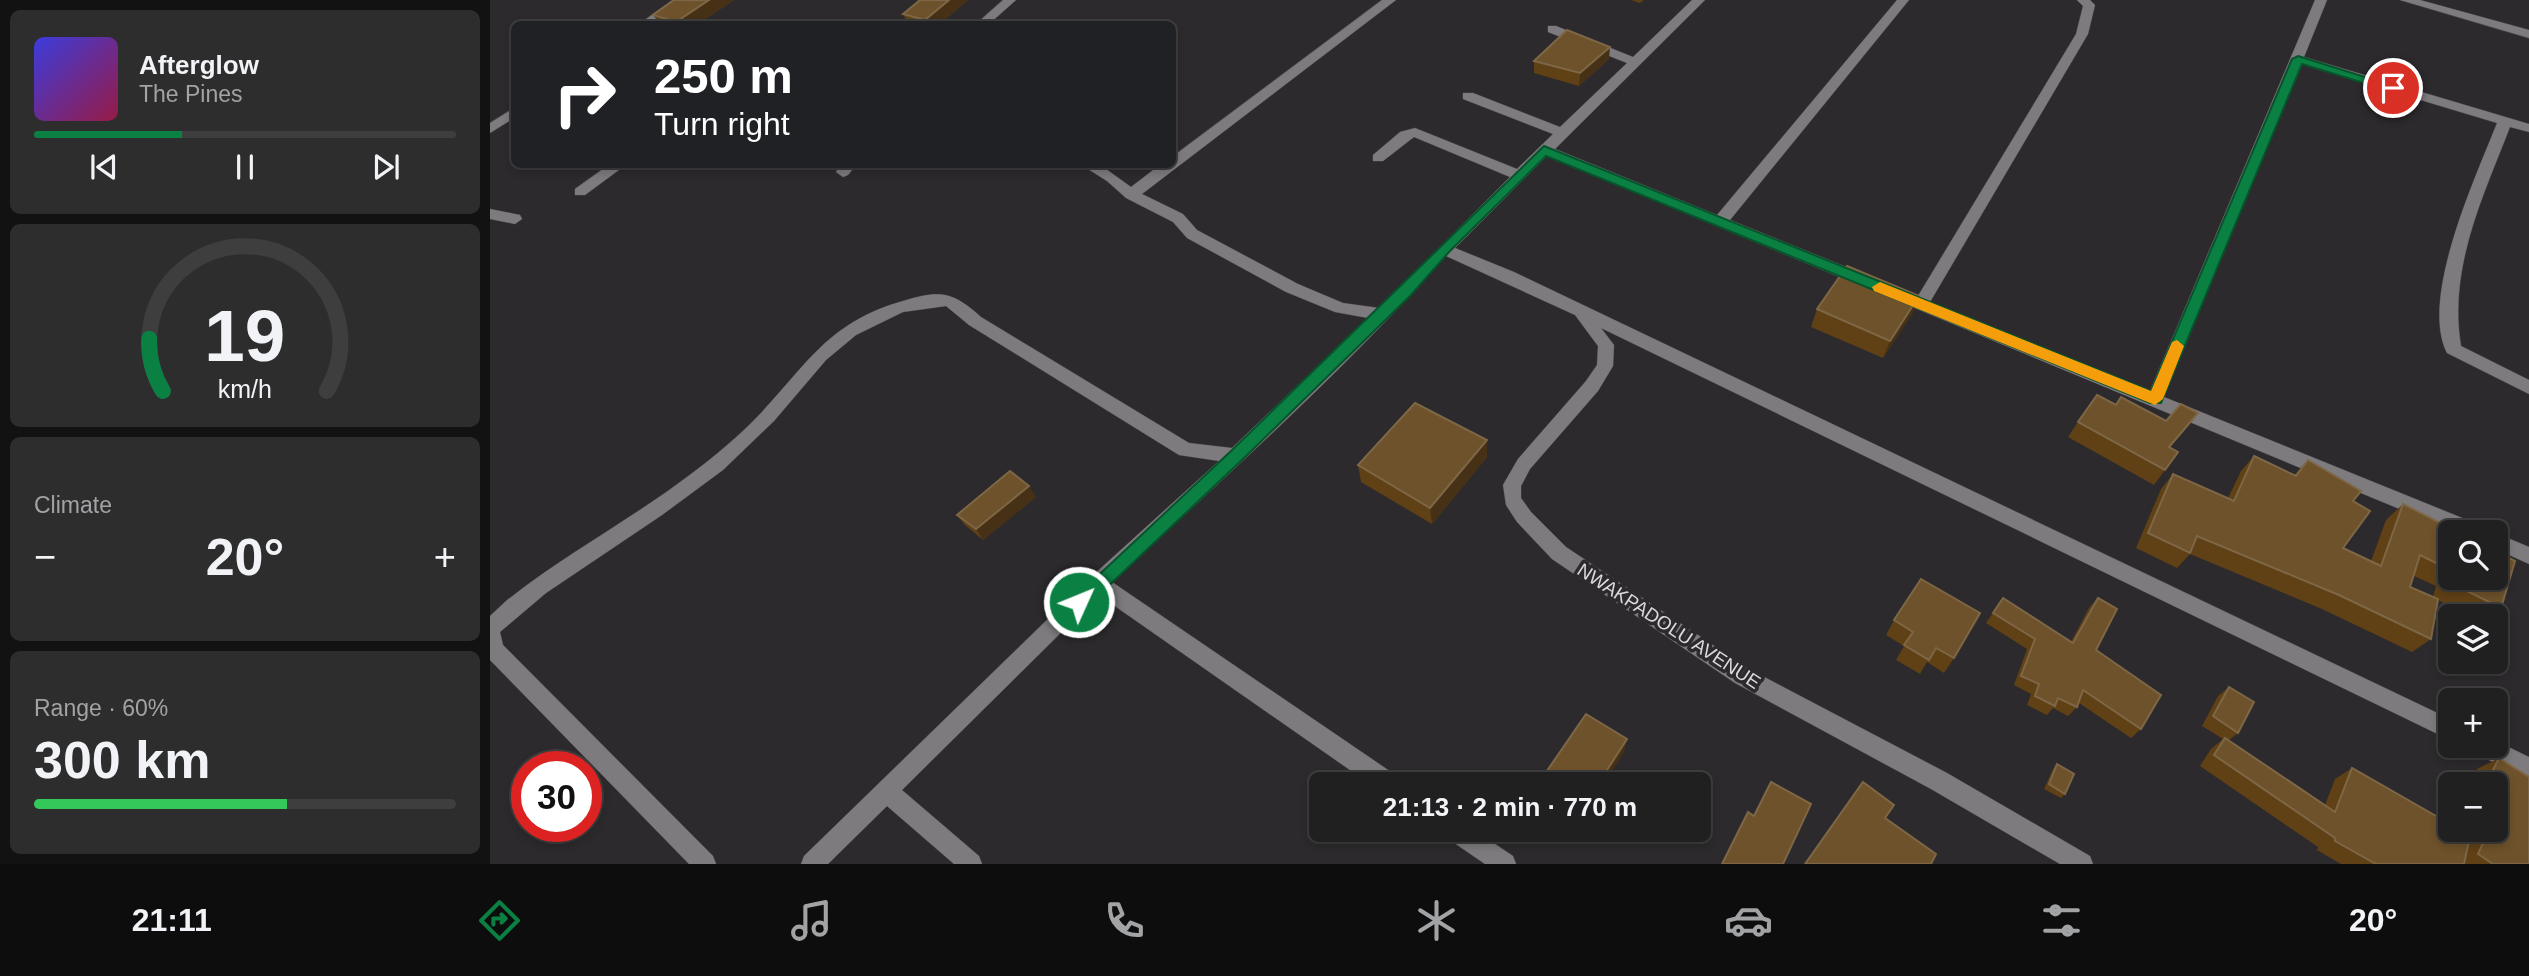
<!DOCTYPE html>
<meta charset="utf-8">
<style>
:root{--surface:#212021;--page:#2d2d2e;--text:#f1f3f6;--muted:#a2a3a5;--line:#3e3e3f;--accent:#0b8043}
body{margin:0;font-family:Arial,sans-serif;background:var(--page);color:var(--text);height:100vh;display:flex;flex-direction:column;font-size:26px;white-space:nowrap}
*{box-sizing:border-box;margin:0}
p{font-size:23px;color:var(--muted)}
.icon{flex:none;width:38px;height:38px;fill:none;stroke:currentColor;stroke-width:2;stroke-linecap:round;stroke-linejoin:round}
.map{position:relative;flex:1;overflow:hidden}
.side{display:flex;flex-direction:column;gap:10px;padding:10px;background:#121212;width:490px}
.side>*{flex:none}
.banner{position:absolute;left:21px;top:21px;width:665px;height:147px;border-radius:10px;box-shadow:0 4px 10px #0003,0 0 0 2px var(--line);background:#202124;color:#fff;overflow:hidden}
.fabs{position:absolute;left:1948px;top:520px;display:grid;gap:14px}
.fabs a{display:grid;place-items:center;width:70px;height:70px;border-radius:10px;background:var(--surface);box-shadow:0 4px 10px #0003,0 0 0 2px var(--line);font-size:35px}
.speed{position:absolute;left:21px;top:751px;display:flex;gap:14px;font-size:35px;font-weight:700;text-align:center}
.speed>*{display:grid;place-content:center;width:91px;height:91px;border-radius:50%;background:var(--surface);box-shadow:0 4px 10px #0003,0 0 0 2px var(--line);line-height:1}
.speed .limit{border:10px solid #d22;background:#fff;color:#111}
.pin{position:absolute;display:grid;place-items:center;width:60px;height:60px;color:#fff;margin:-30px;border:4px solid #fff;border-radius:50%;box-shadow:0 2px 7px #0007}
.me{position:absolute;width:77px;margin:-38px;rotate:46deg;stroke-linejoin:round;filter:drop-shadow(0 0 5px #0008)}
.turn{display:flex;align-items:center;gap:24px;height:147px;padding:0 28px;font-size:32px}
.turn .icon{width:91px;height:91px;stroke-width:2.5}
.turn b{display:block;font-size:49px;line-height:60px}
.big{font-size:52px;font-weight:600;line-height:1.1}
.side .tile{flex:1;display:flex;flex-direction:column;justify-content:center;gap:10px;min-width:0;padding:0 24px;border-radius:10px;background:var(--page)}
.side .dial{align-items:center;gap:0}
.dial svg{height:182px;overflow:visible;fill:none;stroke:var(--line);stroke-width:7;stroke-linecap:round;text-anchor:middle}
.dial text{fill:var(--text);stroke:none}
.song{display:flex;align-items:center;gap:21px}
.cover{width:84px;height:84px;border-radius:10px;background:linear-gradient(135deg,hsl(240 70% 55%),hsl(340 70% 35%))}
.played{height:7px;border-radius:4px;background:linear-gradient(90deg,var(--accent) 35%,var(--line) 35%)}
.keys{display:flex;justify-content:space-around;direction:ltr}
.heat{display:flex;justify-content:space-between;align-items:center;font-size:38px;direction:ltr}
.charge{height:10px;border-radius:5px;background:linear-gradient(90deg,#34c759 60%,var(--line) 0)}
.trip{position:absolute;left:819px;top:772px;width:402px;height:70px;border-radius:10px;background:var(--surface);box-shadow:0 4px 10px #0003,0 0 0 2px var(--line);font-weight:600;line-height:70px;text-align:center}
.dock{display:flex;height:112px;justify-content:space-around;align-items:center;background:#0d0d0d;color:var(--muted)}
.dock .icon{width:49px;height:49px}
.dock .active{color:var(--accent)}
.dock b{font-size:32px;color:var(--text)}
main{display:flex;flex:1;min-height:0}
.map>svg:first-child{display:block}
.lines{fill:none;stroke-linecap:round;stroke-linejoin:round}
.minor-casing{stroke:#474648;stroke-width:1}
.minor{fill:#7e7b7e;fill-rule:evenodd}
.wall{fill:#604116;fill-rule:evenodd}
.shaded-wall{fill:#463116}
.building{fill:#6d522b;stroke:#7e6746;stroke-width:2}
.route{fill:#0b8043;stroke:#07532c;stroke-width:2}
.slow{fill:#f59e0b}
.labels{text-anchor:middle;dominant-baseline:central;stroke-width:7;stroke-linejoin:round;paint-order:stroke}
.street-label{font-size:19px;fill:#dad9da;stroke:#2c2a2c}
</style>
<main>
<section class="side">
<div class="tile">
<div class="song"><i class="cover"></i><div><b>Afterglow</b><p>The Pines</p></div></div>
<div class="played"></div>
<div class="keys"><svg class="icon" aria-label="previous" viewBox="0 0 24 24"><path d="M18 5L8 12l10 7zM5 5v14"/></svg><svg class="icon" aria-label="pause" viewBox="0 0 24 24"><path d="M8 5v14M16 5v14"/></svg><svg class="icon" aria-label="next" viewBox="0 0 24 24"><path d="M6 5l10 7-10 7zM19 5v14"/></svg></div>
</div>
<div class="tile dial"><svg viewBox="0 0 100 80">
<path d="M14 69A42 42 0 1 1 86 69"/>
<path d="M14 69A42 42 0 0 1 8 46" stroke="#0b8043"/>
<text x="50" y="56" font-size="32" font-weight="700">19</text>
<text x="50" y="72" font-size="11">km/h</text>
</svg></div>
<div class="tile"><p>Climate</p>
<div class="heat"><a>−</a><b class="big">20°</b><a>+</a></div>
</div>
<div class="tile"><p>Range · 60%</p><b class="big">300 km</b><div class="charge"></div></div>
</section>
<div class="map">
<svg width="2039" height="864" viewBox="0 0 2039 864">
<rect width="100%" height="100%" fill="#2c2a2c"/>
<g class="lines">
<defs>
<g id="minor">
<polygon points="183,0 197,0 163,24 149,24"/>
<polygon points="513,0 526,0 499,24 486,24"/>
<path d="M892 0H906L652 194 693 214 707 230 808 284 853 303 889 308 1020 177 924 137 893 161H883V155L910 132 925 128 1027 169 1063 134 973 99V93H983L1070 127 1137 63 1058 32V26H1066L1143 57 1202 0H1215L1065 149 1227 215 1407 0H1419L1240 220 1381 277 1383 281 1381 285H1369L1057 156 965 248 1024 272 1960 719V740L1111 328 1124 345 1123 366 1108 391 1040 469 1031 486V498L1041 512 1076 547 1259 669 1457 773 1600 856 1603 864H1570L1441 789 1245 683 1062 559 1027 522 1016 505 1013 485 1028 459 1096 381 1107 365 1108 346 1085 315 956 256C853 372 736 476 622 582L907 776 910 784H880L609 595 412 790 489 856 492 864H464L397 806 338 864H311L314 856 601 577 729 461 689 455 479 325 456 306 413 312 366 335 336 360 284 421 233 470 172 515 56 593 10 632 13 645 223 856 226 864H199L0 660V616L16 601C75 554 142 519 201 474 225 456 249 436 270 414 319 362 339 322 413 301 450 290 462 291 491 317L699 443 742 448 878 318 845 312 796 292 697 238 683 222 636 198 617 181 590 164H609L641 187 671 164H682V157Z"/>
<path d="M1587 0H1600L1605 5 1598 34 1440 302 1660 391 1825 0H1837L1814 57 2039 124V132L2020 127C1993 197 1958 268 1971 346L2039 380V394L1957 353C1929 298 1986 177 2007 123L1811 64 1674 397 1992 526 1994 532H1965L1398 297 1396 293 1398 289 1404 287 1428 296 1586 34 1593 6Z"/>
<polygon points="1910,0 1930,0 2039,30 2039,38"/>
<polygon points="24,108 24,118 0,133 0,123"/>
<polygon points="120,164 137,164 95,195 85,195 85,189"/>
<polygon points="352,164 367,164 358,175 353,177 346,172"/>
<polygon points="0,209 30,215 32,219 25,224 0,219"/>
<polygon points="2006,533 2039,547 2039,564 2006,549"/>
<polygon points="2006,741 2039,757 2039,779 1984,753 1981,746 2006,746"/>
<polygon points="954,830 984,830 1023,856 1026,864 995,864 957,838"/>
</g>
</defs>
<!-- minor casing -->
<use href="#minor" class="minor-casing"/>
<!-- minor -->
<use href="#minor" class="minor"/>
</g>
<!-- wall -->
<g class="wall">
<polygon points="184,0 244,0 208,24 170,24 163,15"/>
<polygon points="478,0 450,24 418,24 413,14"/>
<polygon points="1141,0 1154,0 1150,3"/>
<polygon points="1119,59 1089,86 1044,73 1044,61"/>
<polygon points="1429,296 1422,314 1393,358 1321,327 1327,309"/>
<polygon points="1626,405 1676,421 1708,413 1680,447 1675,470 1664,485 1578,437 1588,422"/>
<polygon points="997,440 997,457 942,524 871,482 868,465"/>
<path d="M1764 456 1804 475 1818 460 1863 501 1853 548 1881 561 1896 520 1913 504 1960 532V578H2006L2011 608 1999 616H1979L1948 600 1941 639 1922 652 1832 609 1700 554 1687 568 1646 548 1671 489 1683 474 1738 498 1751 471ZM1924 576 1946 586 1943 597 1920 587Z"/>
<polygon points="546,497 493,540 475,525 467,515"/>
<polygon points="1513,598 1581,642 1599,608 1608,598 1606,650 1651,729 1641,738 1589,703 1587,707 1578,716 1563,708 1557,715 1537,705 1541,694 1524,685 1537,649 1496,623"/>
<polygon points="1404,620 1464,658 1454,673 1437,662 1430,674 1406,660 1414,646 1396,635"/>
<polygon points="1739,687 1748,733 1739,740 1835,805 1845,779 1862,768 1979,835 1982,830 2006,830 2006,784 1980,784 1987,769 2009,758 2039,864 1851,864 1827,850 1828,847 1710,766 1721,749 1733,739 1712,726 1728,696"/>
<polygon points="1567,764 1575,794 1571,798 1554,789 1563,769"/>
<polygon points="1071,830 1084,830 1080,836"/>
</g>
<!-- shaded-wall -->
<g class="shaded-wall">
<polygon points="219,0 244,0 208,24 187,24 186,22"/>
<polygon points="459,0 478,0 450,24 437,24 435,20"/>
<polygon points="1120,47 1119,59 1089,86 1090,73"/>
<polygon points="1429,296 1422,314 1393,358 1400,341"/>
<polygon points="1708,413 1696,429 1667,462 1679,447"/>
<polygon points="997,440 997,457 942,524 940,508"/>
<polygon points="539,486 546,497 493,540 486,529"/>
<polygon points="1137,739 1134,752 1114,784 1108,784"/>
</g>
<!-- building -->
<g class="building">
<polygon points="184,0 219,0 186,22 163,15"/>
<polygon points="430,0 459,0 435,20 413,14"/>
<polygon points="1077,30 1120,47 1090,73 1044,61"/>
<polygon points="1357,266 1429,296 1400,341 1327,309"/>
<polygon points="1607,395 1626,405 1631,397 1676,421 1691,404 1708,413 1679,447 1688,452 1675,470 1588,422"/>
<polygon points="925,403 997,440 940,508 868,465"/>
<polygon points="1764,456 1806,476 1818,460 1871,491 1863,501 1880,511 1853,548 1891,566 1913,504 1968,532 1960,532 1960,570 1930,555 1920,587 1948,599 1941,639 1849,595 1707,536 1700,553 1658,533 1683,474 1744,501"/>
<polygon points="520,471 539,486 486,529 467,515"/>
<polygon points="2006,551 2025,561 2011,608 1961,583 1963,578 2006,578"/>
<polygon points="1431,579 1490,613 1464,658 1446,648 1439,660 1414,645 1423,632 1404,620"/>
<polygon points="1513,598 1583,643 1608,598 1627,609 1606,650 1671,695 1651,729 1593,690 1587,707 1568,698 1565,706 1545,696 1549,684 1531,676 1545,639 1503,613"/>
<polygon points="1739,687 1764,702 1748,733 1723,716"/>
<polygon points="1096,714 1137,739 1108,784 1048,784"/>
<polygon points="1735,738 1845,812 1862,768 1960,824 1960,830 1969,830 1980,836 1974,864 1886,864 1845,841 1845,838 1724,755"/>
<polygon points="2009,758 2039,777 2039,864 2003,864 1988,854 1999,830 2006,830 2006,815 2008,809 2006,807 2006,784 1996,784"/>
<polygon points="1567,764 1584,774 1575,794 1559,784"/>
<polygon points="1281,782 1321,804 1293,864 1232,864 1258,812 1264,816"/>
<polygon points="1373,782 1404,805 1395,818 1446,854 1441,864 1315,864"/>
</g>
<!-- route -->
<polygon class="route" points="1808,56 1910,88 1903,92 1812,64 1671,403 1660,403 1056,156 959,252 921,295 752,460 595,608 589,610 580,602 741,451 1054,146 1661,391 1802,59"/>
<!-- slow -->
<polygon class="slow" points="1390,282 1661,391 1682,342 1687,340 1694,346 1673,399 1665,405 1384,291 1382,287"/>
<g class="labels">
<!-- street labels -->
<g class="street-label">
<text transform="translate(1179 626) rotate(33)">NWAKPADOLU AVENUE</text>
</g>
</g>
</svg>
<div class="fabs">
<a><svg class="icon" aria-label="search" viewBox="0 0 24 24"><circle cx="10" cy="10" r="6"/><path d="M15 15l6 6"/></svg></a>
<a><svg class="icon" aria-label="layers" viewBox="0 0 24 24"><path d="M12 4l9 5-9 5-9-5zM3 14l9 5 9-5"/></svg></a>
<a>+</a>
<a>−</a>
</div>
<div class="speed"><div class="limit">30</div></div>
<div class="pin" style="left:1903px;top:88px;background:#d93025"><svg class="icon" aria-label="arrive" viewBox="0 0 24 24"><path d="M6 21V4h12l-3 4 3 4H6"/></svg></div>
<svg class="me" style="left:589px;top:602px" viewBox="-20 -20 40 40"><circle r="17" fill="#0b8043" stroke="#fff" stroke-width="3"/><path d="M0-11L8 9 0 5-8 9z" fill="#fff"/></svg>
<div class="trip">21:13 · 2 min · 770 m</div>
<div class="banner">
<div class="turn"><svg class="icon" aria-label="right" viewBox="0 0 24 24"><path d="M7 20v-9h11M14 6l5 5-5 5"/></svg><div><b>250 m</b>Turn right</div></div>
</div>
</div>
</main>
<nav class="dock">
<b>21:11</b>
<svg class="icon active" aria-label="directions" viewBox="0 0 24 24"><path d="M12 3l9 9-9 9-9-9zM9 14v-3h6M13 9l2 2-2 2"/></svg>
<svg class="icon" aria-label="music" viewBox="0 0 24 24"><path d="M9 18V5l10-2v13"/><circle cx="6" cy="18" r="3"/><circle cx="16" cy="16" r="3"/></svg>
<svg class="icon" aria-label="phone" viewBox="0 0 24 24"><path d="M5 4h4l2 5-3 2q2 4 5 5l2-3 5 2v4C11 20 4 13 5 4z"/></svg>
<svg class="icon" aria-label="climate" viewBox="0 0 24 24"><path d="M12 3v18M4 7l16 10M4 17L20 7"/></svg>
<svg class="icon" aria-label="car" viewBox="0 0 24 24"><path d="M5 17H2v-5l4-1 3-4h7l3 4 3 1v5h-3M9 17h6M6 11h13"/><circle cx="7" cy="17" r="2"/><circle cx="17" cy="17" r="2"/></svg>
<svg class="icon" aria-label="filters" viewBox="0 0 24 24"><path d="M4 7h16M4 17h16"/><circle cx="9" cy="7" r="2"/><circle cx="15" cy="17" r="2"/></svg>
<b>20°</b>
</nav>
